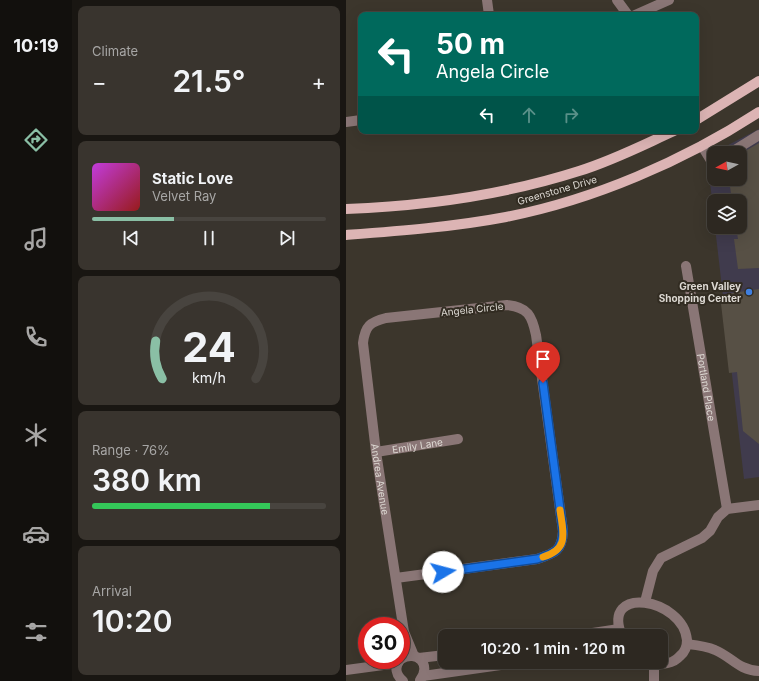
<!DOCTYPE html>
<meta charset="utf-8">
<style>
:root{--surface:#2d2821;--page:#39342e;--text:#f1f3f6;--muted:#a7a6a5;--line:#48443f;--accent:#8abfa5}
body{margin:0;font-family:Inter,sans-serif;background:var(--page);color:var(--text);height:100vh;display:flex;flex-direction:column;font-size:15px;white-space:nowrap}
*{box-sizing:border-box;margin:0}
p{font-size:13px;color:var(--muted)}
.icon{flex:none;width:22px;height:22px;fill:none;stroke:currentColor;stroke-width:2;stroke-linecap:round;stroke-linejoin:round}
.map{position:relative;flex:1;overflow:hidden}
.details{display:flex;flex-direction:column;gap:6px;padding:6px;background:#191612;width:274px}
.details>*{flex:none}
.guide{position:absolute;left:12px;top:12px;width:341px;height:122px;border-radius:8px;box-shadow:0 4px 16px #0002,0 0 0 1px var(--line);background:#00695c;color:#fff;overflow:hidden}
.needle{width:26px;rotate:262deg}
.buttons{position:absolute;left:361px;top:146px;display:grid;gap:8px}
.buttons a{display:grid;place-items:center;width:40px;height:40px;border-radius:8px;background:var(--surface);box-shadow:0 4px 16px #0002,0 0 0 1px var(--line);font-size:20px}
.speed{position:absolute;left:12px;top:617px;display:flex;gap:8px;font-size:20px;font-weight:700;text-align:center}
.speed>*{display:grid;place-content:center;width:52px;height:52px;border-radius:50%;background:var(--surface);box-shadow:0 4px 16px #0002,0 0 0 1px var(--line);line-height:1}
.speed .limit{border:6px solid #d22;background:#fff;color:#111}
.pin{position:absolute;display:grid;place-items:center;width:34px;height:34px;color:#fff;margin:-41px -17px;border-radius:50% 50% 50% 0;rotate:-45deg;box-shadow:0 0 4px #0007}
.pin .icon{rotate:45deg}
.me{position:absolute;width:44px;margin:-22px;rotate:82deg;stroke-linejoin:round;filter:drop-shadow(0 0 3px #0008)}
.turn{display:flex;align-items:center;gap:14px;height:84px;padding:0 12px;font-size:18px}
.turn .icon{width:52px;height:52px;stroke-width:2.5}
.turn b{display:block;font-size:28px;line-height:34px}
.lanes{display:flex;align-items:center;height:38px;padding:0 12px;background:#0003;justify-content:center;gap:20px;direction:ltr}
.lanes .off{opacity:.35}
.big{font-size:30px;font-weight:600;line-height:1.1}
.details .card{flex:1;display:flex;flex-direction:column;justify-content:center;gap:6px;min-width:0;padding:0 14px;border-radius:8px;background:var(--page)}
.details .dial{align-items:center;gap:0}
.dial svg{height:104px;overflow:visible;fill:none;stroke:var(--line);stroke-width:7;stroke-linecap:round;text-anchor:middle}
.dial text{fill:var(--text);stroke:none}
.song{display:flex;align-items:center;gap:12px}
.cover{width:48px;height:48px;border-radius:6px;background:linear-gradient(135deg,hsl(290 70% 55%),hsl(0 70% 35%))}
.played{height:4px;border-radius:2px;background:linear-gradient(90deg,var(--accent) 35%,var(--line) 35%)}
.keys{display:flex;justify-content:space-around;direction:ltr}
.heat{display:flex;justify-content:space-between;align-items:center;font-size:22px;direction:ltr}
.charge{height:6px;border-radius:3px;background:linear-gradient(90deg,#34c759 76%,var(--line) 0)}
.trip{position:absolute;left:92px;top:629px;width:230px;height:40px;border-radius:8px;background:var(--surface);box-shadow:0 4px 16px #0002,0 0 0 1px var(--line);font-weight:600;line-height:40px;text-align:center}
main{display:flex;flex:1;min-height:0}
.dock{display:flex;flex-direction:column;width:72px;justify-content:space-around;align-items:center;background:#12100d;color:var(--muted)}
.dock .icon{width:28px;height:28px}
.dock .selected{color:var(--accent)}
.dock b{font-size:18px;color:var(--text)}
.map>svg:first-child{display:block}
.commercial{fill:#403b4d;fill-rule:evenodd}
.building{fill:#575045}
.lines{fill:none;stroke-linecap:round;stroke-linejoin:round}
.minor{stroke:#8a7676;stroke-width:10}
.major{stroke:#dcb4b4;stroke-width:10}
.route-casing{stroke:#114b97;stroke-width:10}
.route{stroke:#1a73e8;stroke-width:7}
.slow{stroke:#f59e0b;stroke-width:7}
.shop-dot{fill:#3f7fe0;stroke:#322c22;stroke-width:1.5}
.labels{text-anchor:middle;dominant-baseline:central;stroke-width:4;stroke-linejoin:round;paint-order:stroke}
.street-label{font-size:10px;fill:#ddd9d3;stroke:#322c22}
.poi-label{font-size:10px;font-weight:bold;fill:#ddd9d3;stroke:#322c22;text-anchor:end}
</style>
<main>
<nav class="dock">
<b>10:19</b>
<svg class="icon selected" aria-label="directions" viewBox="0 0 24 24"><path d="M12 3l9 9-9 9-9-9zM9 14v-3h6M13 9l2 2-2 2"/></svg>
<svg class="icon" aria-label="music" viewBox="0 0 24 24"><path d="M9 18V5l10-2v13"/><circle cx="6" cy="18" r="3"/><circle cx="16" cy="16" r="3"/></svg>
<svg class="icon" aria-label="phone" viewBox="0 0 24 24"><path d="M5 4h4l2 5-3 2q2 4 5 5l2-3 5 2v4C11 20 4 13 5 4z"/></svg>
<svg class="icon" aria-label="climate" viewBox="0 0 24 24"><path d="M12 3v18M4 7l16 10M4 17L20 7"/></svg>
<svg class="icon" aria-label="car" viewBox="0 0 24 24"><path d="M5 17H2v-5l4-1 3-4h7l3 4 3 1v5h-3M9 17h6M6 11h13"/><circle cx="7" cy="17" r="2"/><circle cx="17" cy="17" r="2"/></svg>
<svg class="icon" aria-label="filters" viewBox="0 0 24 24"><path d="M4 7h16M4 17h16"/><circle cx="9" cy="7" r="2"/><circle cx="15" cy="17" r="2"/></svg>
</nav>
<section class="details">
<div class="card"><p>Climate</p>
<div class="heat"><a>−</a><b class="big">21.5°</b><a>+</a></div>
</div>
<div class="card">
<div class="song"><i class="cover"></i><div><b>Static Love</b><p>Velvet Ray</p></div></div>
<div class="played"></div>
<div class="keys"><svg class="icon" aria-label="previous" viewBox="0 0 24 24"><path d="M18 5L8 12l10 7zM5 5v14"/></svg><svg class="icon" aria-label="pause" viewBox="0 0 24 24"><path d="M8 5v14M16 5v14"/></svg><svg class="icon" aria-label="next" viewBox="0 0 24 24"><path d="M6 5l10 7-10 7zM19 5v14"/></svg></div>
</div>
<div class="card dial"><svg viewBox="0 0 100 80">
<path d="M14 69A42 42 0 1 1 86 69"/>
<path d="M14 69A42 42 0 0 1 9 40" stroke="#8abfa5"/>
<text x="50" y="56" font-size="32" font-weight="700">24</text>
<text x="50" y="72" font-size="11">km/h</text>
</svg></div>
<div class="card"><p>Range · 76%</p><b class="big">380 km</b><div class="charge"></div></div>
<div class="card"><p>Arrival</p><b class="big">10:20</b></div>
</section>
<div class="map">
<svg width="413" height="681" viewBox="0 0 413 681">
<rect width="100%" height="100%" fill="#3c362c"/>
<!-- commercial -->
<path class="commercial" d="M413 129V477L398 479 369 227H394V201H368V217L361 156ZM368 153H394V179H368Z"/>
<!-- building -->
<g class="building">
<polygon points="413,143 413,268 392,269 388,239 392,239 390,227 394,227 394,201 386,201 383,179 394,179 394,154"/>
<polygon points="413,289 413,444 397,431 391,372 383,373 374,295"/>
</g>
<g class="lines">
<!-- minor -->
<g class="minor">
<polyline points="141,0 143,15"/>
<polyline points="271,0 282,15"/>
<polyline points="289,15 323,0"/>
<polyline points="0,122 15,120"/>
<polyline points="356,146 367,164 368,164"/>
<polyline points="384,153 413,135"/>
<path id="s1" d="M340 266 381 509"/>
<path id="s2" d="M30 452 112 439"/>
<path id="s3" d="M50 578 191 559C209 553 216 551 217 531L190 335C186 316 182 307 161 305L40 318C24 322 19 326 17 343L30 452 58 632 68 656"/>
<polyline points="299,602 307,571 315,558 356,538 364,531 372,517 381,509 413,505"/>
<polyline points="227,636 273,629"/>
<path d="M276 636C254 584 337 598 341 640 341 646 339 652 334 656 327 664 316 665 306 662"/>
<path d="M341 644C350 645 360 646 369 650 386 657 392 670 413 671"/>
<polyline points="73,658 99,655"/>
<path d="M55 659C71 649 86 665 74 680"/>
<path d="M54 660C48 667 50 675 57 681"/>
<polyline points="308,663 308,681"/>
<polyline points="0,670 52,663"/>
<polyline points="77,676 177,662"/>
</g>
<!-- major -->
<g class="major">
<polyline points="350,120 413,81"/>
<path d="M0 209C78 206 158 195 233 171 266 161 297 145 328 131"/>
<path d="M0 235C53 231 107 227 160 217 247 200 338 161 413 112"/>
</g>
</g>
<g class="lines">
<defs>
<path id="route" d="M97 572 191 559C209 553 216 551 217 531L197 383"/>
</defs>
<!-- route casing -->
<use href="#route" class="route-casing"/>
<!-- route -->
<use href="#route" class="route"/>
<!-- slow -->
<path class="slow" d="M197 557C224 549 217 532 214 510"/>
</g>
<!-- markers -->
<circle class="shop-dot" cx="403" cy="292" r="4"/>
<g class="labels">
<!-- street labels -->
<g class="street-label">
<text transform="translate(211 190) rotate(-16)">Greenstone Drive</text>
<text transform="translate(126 309) rotate(-6)">Angela Circle</text>
<text stroke="none"><textPath href="#s1" startOffset="123">Portland Place</textPath></text>
<text stroke="none"><textPath href="#s2" startOffset="42">Emily Lane</textPath></text>
<text stroke="none"><textPath href="#s3" startOffset="725">Andrea Avenue</textPath></text>
</g>
<!-- poi labels -->
<g class="poi-label">
<text x="395" y="286">Green Valley<tspan x="395" dy="12">Shopping Center</tspan></text>
</g>
</g>
</svg>
<div class="buttons">
<a><svg class="needle" viewBox="-14 -14 28 28"><path d="M0-13l5 13h-10z" fill="#e53935"/><path d="M0 13l5-13h-10z" fill="#a7a6a5"/></svg></a>
<a><svg class="icon" aria-label="layers" viewBox="0 0 24 24"><path d="M12 4l9 5-9 5-9-5zM3 14l9 5 9-5"/></svg></a>
</div>
<div class="speed"><div class="limit">30</div></div>
<div class="pin" style="left:197px;top:383px;background:#d93025"><svg class="icon" aria-label="arrive" viewBox="0 0 24 24"><path d="M6 21V4h12l-3 4 3 4H6"/></svg></div>
<svg class="me" style="left:97px;top:572px" viewBox="-20 -20 40 40"><circle r="19" fill="#fff"/><path d="M0-13L10 11 0 6-10 11z" fill="#1a73e8"/></svg>
<div class="trip">10:20 · 1 min · 120 m</div>
<div class="guide">
<div class="turn"><svg class="icon" aria-label="left" viewBox="0 0 24 24"><path d="M17 20v-9H6M10 6l-5 5 5 5"/></svg><div><b>50 m</b>Angela Circle</div></div>
<div class="lanes"><svg class="icon" aria-label="left" viewBox="0 0 24 24"><path d="M17 20v-9H6M10 6l-5 5 5 5"/></svg><svg class="icon off" aria-label="ahead" viewBox="0 0 24 24"><path d="M12 20V5M6 11l6-6 6 6"/></svg><svg class="icon off" aria-label="right" viewBox="0 0 24 24"><path d="M7 20v-9h11M14 6l5 5-5 5"/></svg></div>
</div>
</div>
</main>
